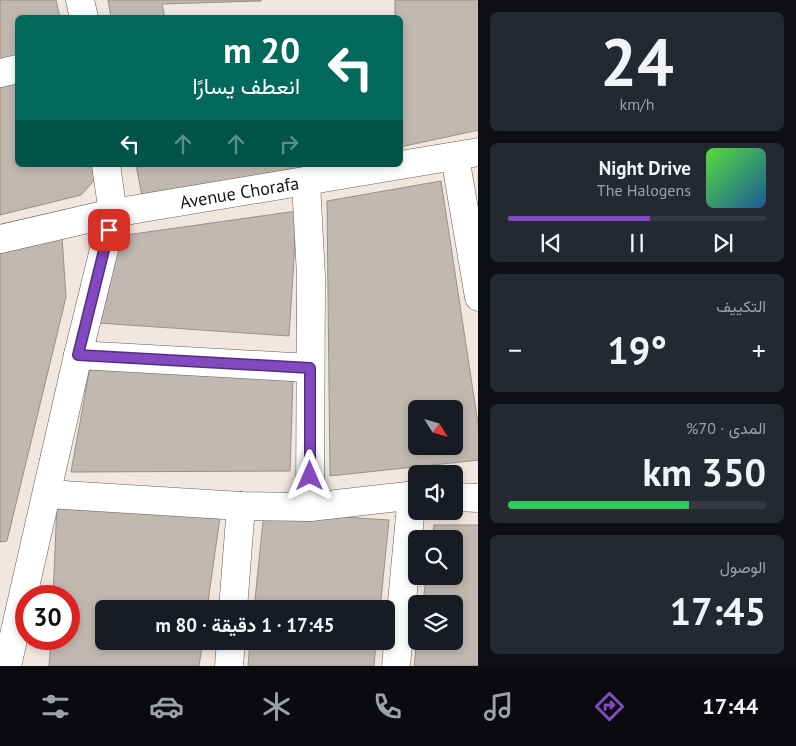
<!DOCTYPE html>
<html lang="ar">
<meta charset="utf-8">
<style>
:root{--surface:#171b24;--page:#242831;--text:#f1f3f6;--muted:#9ea1a6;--line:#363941;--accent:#8249c0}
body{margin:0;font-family:"PT Sans",Vazirmatn,sans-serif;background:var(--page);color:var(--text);direction:rtl;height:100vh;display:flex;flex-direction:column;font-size:19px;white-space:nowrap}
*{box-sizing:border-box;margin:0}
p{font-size:16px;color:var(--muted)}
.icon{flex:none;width:28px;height:28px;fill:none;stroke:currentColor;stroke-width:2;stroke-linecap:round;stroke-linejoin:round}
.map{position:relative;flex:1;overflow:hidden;direction:ltr}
.side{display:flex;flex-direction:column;gap:12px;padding:12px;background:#0d0f14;width:318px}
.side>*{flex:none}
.hud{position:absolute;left:15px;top:15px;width:388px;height:152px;border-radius:8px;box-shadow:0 2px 8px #0003;direction:rtl;background:#00695c;color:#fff;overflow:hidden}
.needle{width:32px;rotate:127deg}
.buttons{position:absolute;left:408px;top:400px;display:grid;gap:10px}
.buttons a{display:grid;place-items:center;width:55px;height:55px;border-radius:8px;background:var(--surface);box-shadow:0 2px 8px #0003;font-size:25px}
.speed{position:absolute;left:15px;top:585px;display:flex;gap:10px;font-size:25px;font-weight:700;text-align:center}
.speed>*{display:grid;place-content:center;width:65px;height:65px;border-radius:50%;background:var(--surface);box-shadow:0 2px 8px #0003;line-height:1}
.speed .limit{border:8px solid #d22;background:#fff;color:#111}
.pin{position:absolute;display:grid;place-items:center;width:42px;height:42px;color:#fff;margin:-21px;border-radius:10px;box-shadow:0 2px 8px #0006}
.me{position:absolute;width:55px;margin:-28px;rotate:0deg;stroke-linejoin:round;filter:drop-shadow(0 0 4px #0008)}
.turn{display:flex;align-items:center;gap:18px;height:105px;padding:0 20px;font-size:22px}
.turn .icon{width:65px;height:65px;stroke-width:2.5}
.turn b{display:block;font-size:35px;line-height:42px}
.lanes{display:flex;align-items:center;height:48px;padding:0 20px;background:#0003;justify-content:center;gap:25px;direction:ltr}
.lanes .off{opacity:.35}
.big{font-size:38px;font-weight:700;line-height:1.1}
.side .tile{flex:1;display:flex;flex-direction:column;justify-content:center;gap:8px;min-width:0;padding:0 18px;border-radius:8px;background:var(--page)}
.side .dial{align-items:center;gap:0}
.dial b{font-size:65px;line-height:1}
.song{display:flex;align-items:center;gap:15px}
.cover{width:60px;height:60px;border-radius:8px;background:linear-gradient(135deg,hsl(110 70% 55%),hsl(210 70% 35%))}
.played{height:5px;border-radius:2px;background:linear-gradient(90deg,var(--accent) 55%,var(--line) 55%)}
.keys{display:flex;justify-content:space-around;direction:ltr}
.heat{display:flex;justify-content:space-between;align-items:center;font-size:28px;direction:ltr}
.charge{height:8px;border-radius:4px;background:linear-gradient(90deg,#34c759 70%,var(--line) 0)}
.trip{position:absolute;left:95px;top:600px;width:300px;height:50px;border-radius:8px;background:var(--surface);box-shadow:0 2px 8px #0003;font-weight:700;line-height:50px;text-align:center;direction:rtl}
.tabs{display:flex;height:80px;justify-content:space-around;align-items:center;background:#090b0e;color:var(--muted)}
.tabs .icon{width:35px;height:35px}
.tabs .active{color:var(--accent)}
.tabs b{font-size:22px;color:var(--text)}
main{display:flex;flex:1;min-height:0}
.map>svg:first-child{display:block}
.building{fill:#c1b8b0;stroke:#989088;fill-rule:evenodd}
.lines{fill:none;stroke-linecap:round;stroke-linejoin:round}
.minor-casing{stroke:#655e56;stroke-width:29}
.minor{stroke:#fff;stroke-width:28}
.route-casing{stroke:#542f7d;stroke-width:12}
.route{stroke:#8249c0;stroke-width:9}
.labels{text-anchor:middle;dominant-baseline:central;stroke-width:4.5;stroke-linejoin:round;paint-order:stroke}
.street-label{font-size:18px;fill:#171411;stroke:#f1e7df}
</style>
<main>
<section class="side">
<div class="tile dial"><b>24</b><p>km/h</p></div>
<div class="tile">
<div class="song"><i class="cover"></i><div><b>Night Drive</b><p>The Halogens</p></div></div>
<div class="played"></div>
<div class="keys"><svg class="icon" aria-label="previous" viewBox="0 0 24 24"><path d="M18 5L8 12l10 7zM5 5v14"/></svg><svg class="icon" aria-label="pause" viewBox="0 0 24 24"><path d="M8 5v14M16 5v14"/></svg><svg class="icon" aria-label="next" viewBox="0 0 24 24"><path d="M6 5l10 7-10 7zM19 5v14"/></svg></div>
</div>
<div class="tile"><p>التكييف</p>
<div class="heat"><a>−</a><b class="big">19°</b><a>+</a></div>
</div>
<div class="tile"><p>المدى · 70%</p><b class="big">350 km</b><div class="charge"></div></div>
<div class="tile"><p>الوصول</p><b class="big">17:45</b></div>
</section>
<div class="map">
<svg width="479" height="666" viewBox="0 0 479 666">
<rect width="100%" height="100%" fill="#f1e7df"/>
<!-- building -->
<g class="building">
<polygon points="0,0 56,0 60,18 18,18 18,56 0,60"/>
<polygon points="108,0 261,0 261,1 162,4 165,18 111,18"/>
<polygon points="395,0 479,0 479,130 400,147 400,18 395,18"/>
<polygon points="18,81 18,165 97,165 99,175 81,195 0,215 0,84"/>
<polygon points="136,165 312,165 143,201"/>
<path d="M441 181 479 430V460L330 476 327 201ZM416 409H454V446H416Z"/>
<polygon points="297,211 289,336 98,323 119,236"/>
<polygon points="62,236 66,297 7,541 0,542 0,253"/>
<polygon points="90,367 293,377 290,471 71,472"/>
<polygon points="57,504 220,517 207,609 104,609 104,641 203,641 199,666 49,666 51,639 69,639 69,596 53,596"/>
<polygon points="264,512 389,520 380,609 254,609"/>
<polygon points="434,525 479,525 479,666 414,666 417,641 454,641 454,604 423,604 426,576 454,576 454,539 432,539"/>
<polygon points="250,641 376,641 374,666 248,666"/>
</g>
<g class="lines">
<defs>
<g id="minor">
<polyline points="80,0 84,18"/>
<polyline points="0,73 18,69"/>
<polyline points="455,157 479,297"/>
<polyline points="306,182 311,276 310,507"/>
<path id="s1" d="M0 239 113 213 479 152"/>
<polyline points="78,355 310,368"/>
<polyline points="47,494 241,506 310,507 416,495"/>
<polyline points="454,497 479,498"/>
<polyline points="233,609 241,506"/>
<polyline points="7,666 78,355 113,213 106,165"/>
<polyline points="229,666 231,641"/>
<polyline points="396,666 412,495"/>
</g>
</defs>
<!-- minor casing -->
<use href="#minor" class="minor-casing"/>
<!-- minor -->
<use href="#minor" class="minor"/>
</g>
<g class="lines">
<defs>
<polyline id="route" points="109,230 78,355 310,368 310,476"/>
</defs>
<!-- route casing -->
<use href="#route" class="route-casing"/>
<!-- route -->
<use href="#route" class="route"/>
</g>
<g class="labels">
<!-- street labels -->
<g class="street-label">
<text stroke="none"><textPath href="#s1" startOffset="244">Avenue Chorafa</textPath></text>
</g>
</g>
</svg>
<div class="buttons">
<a><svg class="needle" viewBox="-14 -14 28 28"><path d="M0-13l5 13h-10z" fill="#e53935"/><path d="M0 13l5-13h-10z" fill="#9ea1a6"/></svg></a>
<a><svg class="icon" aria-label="sound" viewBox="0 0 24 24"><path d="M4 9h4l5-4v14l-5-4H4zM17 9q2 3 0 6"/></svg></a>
<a><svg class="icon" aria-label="search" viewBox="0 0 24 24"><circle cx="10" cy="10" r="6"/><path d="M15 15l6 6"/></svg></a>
<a><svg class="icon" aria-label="layers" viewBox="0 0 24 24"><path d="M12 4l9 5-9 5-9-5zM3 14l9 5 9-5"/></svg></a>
</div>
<div class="speed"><div class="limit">30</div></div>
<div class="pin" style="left:109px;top:230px;background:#d93025"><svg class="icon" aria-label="arrive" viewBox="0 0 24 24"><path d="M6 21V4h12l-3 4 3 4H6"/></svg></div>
<svg class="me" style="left:310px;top:476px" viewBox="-20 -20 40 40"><path d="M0-17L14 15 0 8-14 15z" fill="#8249c0" stroke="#fff" stroke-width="4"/></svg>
<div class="trip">17:45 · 1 دقيقة · 80 m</div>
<div class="hud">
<div class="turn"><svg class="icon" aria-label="left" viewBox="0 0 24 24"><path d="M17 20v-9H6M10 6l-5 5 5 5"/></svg><div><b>20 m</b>انعطف يسارًا</div></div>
<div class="lanes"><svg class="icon" aria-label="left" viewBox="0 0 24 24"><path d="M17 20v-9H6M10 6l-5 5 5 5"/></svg><svg class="icon off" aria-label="ahead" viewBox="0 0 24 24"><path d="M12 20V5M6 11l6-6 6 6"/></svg><svg class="icon off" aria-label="ahead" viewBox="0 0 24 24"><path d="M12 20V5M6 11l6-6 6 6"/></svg><svg class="icon off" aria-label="right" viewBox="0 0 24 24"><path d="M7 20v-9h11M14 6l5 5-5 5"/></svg></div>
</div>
</div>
</main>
<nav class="tabs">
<b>17:44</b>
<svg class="icon active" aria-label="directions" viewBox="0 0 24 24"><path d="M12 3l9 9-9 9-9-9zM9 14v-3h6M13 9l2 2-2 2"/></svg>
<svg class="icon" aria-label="music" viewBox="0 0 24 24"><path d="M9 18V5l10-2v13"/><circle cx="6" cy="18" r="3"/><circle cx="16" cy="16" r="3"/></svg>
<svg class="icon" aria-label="phone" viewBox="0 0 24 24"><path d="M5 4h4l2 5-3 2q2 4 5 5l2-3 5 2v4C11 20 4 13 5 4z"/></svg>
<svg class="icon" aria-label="climate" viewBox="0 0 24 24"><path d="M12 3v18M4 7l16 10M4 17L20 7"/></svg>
<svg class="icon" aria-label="car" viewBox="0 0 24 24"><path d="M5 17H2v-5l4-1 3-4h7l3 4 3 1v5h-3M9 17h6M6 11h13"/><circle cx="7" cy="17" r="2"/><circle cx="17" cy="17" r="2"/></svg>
<svg class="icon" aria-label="filters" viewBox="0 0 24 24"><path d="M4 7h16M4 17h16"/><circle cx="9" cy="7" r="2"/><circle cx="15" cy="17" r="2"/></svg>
</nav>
